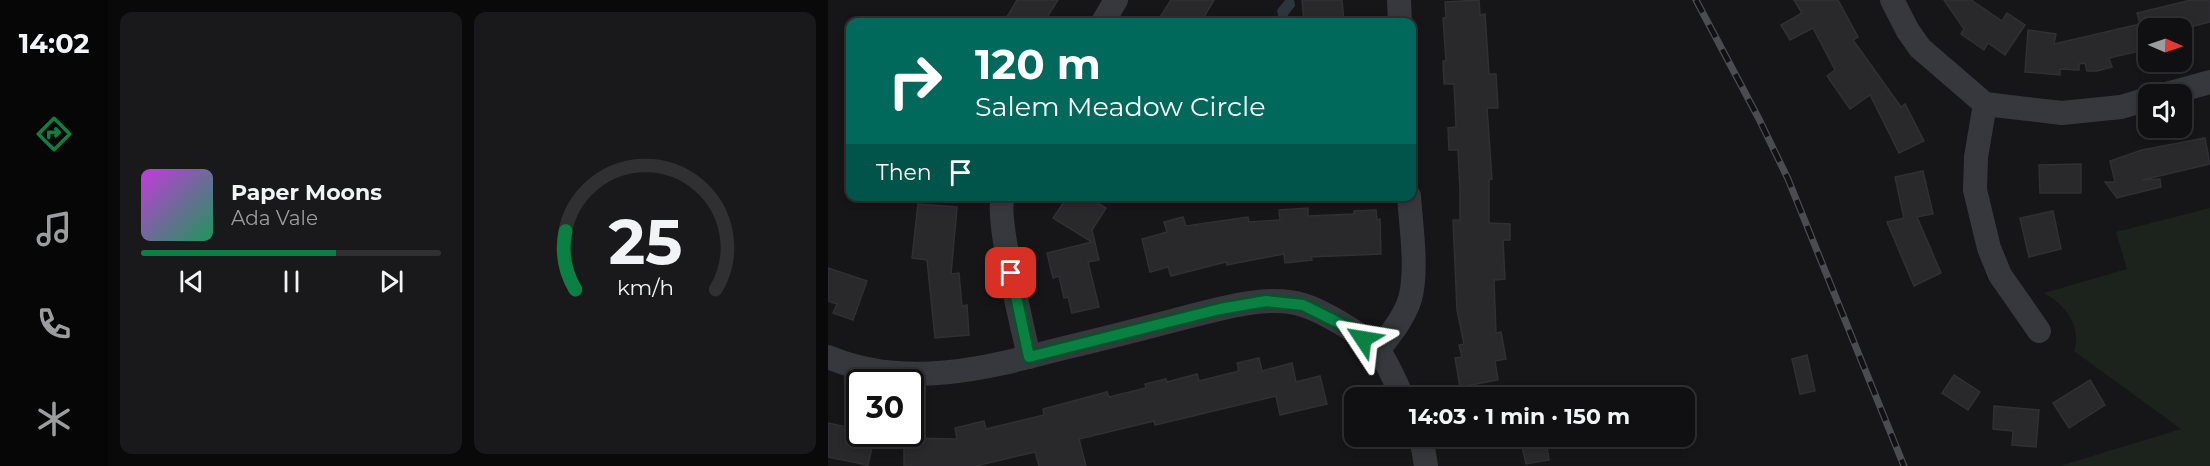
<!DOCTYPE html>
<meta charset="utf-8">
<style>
:root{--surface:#101012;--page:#19191b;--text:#f1f3f6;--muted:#9c9d9f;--line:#303032;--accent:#0b8043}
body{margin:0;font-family:Montserrat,sans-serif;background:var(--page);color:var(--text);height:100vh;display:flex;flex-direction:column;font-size:22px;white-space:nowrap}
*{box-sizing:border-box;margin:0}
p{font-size:20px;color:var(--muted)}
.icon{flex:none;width:33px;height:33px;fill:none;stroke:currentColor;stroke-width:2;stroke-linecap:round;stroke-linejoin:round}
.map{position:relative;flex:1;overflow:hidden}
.side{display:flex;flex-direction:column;gap:12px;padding:12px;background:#09090a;width:720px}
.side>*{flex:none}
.hud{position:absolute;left:18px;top:18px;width:570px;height:183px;border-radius:12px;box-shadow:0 3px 9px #0003,0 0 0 2px var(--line);background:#00695c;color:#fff;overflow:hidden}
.needle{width:39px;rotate:92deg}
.tools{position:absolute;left:1310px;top:18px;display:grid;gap:12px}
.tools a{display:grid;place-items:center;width:54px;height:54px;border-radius:12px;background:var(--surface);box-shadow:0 3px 9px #0003,0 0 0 2px var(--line);font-size:30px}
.speed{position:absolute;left:18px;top:369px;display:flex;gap:12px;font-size:30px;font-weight:700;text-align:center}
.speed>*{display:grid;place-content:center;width:78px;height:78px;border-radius:50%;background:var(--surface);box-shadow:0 3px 9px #0003,0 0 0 2px var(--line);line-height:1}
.speed .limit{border:3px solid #111;border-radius:9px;background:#fff;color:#111}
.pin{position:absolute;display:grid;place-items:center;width:51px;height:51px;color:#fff;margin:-26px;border-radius:12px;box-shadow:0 3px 9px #0006}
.me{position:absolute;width:66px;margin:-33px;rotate:303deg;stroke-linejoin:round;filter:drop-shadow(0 0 4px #0008)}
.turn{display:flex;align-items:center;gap:21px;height:126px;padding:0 30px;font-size:27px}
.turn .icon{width:78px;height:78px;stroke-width:2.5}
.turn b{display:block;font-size:42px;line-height:51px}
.then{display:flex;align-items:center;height:57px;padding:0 30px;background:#0003;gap:12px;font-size:22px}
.side .card{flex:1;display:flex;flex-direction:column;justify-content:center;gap:9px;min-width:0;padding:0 21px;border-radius:12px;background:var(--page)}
.side .dial{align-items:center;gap:0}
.dial svg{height:156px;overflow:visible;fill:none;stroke:var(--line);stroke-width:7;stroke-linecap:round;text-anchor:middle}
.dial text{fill:var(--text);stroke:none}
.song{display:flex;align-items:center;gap:18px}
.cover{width:72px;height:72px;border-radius:9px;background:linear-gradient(135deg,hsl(290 70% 55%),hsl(150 70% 35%))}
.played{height:6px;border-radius:3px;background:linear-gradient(90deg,var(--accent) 65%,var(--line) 65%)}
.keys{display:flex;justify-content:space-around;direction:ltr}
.side .tiles{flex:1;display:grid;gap:12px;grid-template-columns:repeat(2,1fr)}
.trip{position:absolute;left:516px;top:387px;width:351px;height:60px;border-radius:12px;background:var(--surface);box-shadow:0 3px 9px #0003,0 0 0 2px var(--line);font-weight:700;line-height:60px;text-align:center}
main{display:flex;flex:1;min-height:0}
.dock{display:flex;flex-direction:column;width:108px;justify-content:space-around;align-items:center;background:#060607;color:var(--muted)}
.dock .icon{width:42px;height:42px}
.dock .selected{color:var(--accent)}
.dock b{font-size:27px;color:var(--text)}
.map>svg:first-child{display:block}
.green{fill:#1c231d}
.water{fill:#2c353c}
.building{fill:#29292c;stroke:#303034;stroke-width:1.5}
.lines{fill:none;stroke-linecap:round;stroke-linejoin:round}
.minor{stroke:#37383d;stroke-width:24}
.rail-casing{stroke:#4a4c52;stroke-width:7}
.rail{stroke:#111113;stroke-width:4.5;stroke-dasharray:14;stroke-linecap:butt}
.route-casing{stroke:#07532c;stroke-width:15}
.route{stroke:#0b8043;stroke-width:10}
</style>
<main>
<nav class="dock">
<b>14:02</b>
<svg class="icon selected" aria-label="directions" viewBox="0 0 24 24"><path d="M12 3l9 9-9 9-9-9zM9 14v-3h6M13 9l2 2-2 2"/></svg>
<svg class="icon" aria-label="music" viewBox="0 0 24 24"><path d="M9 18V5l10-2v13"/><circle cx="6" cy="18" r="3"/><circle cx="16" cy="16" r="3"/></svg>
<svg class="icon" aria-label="phone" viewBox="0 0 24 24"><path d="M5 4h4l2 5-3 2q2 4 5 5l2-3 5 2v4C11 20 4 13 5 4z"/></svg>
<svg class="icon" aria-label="climate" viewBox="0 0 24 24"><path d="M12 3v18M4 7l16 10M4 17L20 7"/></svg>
</nav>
<section class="side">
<div class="tiles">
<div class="card">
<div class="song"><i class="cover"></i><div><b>Paper Moons</b><p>Ada Vale</p></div></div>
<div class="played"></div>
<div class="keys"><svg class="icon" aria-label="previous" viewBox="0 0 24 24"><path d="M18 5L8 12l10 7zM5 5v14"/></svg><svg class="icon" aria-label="pause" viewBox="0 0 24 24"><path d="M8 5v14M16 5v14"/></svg><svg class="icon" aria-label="next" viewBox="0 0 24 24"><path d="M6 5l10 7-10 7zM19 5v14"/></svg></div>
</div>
<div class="card dial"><svg viewBox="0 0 100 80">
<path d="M14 69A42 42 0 1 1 86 69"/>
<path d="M14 69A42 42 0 0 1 9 39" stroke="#0b8043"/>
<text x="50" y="56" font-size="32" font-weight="700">25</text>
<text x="50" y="72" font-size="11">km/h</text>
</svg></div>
</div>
</section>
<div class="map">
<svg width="1382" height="466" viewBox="0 0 1382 466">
<rect width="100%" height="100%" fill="#161618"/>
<!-- green -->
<path class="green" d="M1382 208V466H1232L1353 429 1246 351C1254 327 1238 305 1216 293L1299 269 1288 232Z"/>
<!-- water -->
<polygon class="water" points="457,0 466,0 467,6 460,15 458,22 451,22 449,10"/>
<!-- building -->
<g class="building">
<polygon points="189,0 230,0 216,22 176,22"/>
<polygon points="343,0 386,0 373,22 329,22"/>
<polygon points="474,0 514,0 516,22 476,22"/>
<polygon points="651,0 652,15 657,14 661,74 668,74 670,108 659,108 664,179 661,180 661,223 682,224 682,240 675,240 677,279 666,280 668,333 673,332 678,359 667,361 670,380 632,387 627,358 634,357 631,345 636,344 629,310 625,220 632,220 632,190 630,150 621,150 620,128 628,127 626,84 616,84 615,61 618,61 615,18 618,18 617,2"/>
<polygon points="966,0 1010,0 1030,37 1025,40 1073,107 1077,104 1096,141 1071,153 1042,95 1022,109 999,76 1007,70 985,28 962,40 953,25 974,13"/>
<polygon points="1116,0 1143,0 1174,21 1179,13 1197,25 1177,55 1160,43 1156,50 1133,34 1136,29"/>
<polygon points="1363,0 1382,0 1382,22 1358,28 1320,28 1320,49 1281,58 1284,67 1269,71 1259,71 1257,63 1251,64 1251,70 1232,69 1232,75 1197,72 1200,30 1228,34 1226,44 1312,24 1309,13"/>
<polygon points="1377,138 1382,164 1314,180 1332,179 1333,187 1289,198 1277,182 1287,182 1282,161 1314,150"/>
<polygon points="1253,164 1253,193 1212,193 1211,165"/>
<polygon points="1095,171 1105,214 1089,217 1113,273 1086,286 1059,222 1076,218 1067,177"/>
<polygon points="240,196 272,196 268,202 278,208 264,230 271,260 260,262 271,307 244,313 240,297 236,298 231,276 225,278 219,253 264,242 225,218"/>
<polygon points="90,204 129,207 123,274 131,273 134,306 139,305 141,335 107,338 99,260 84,258"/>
<polygon points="480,208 480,216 526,214 526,211 548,210 549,220 552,219 553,254 483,257 484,260 457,263 456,254 399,265 398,262 343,276 340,267 322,272 314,239 339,232 336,222 355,217 358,226 420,217 421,222 452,220 451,210"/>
<polygon points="1225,211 1233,249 1201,257 1192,218"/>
<polygon points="0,268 39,281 25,320 5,313 9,304 0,301"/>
<polygon points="979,355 987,391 972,394 964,359"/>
<polygon points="431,358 434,371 464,363 468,382 492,376 499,404 452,415 448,396 327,425 326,421 251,439 258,466 211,466 207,452 148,466 76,466 76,438 129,439 127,428 156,421 158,429 216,415 215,409 279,392 281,397 318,388 317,384 338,379 339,382 369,374 371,381 411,371 409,363"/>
<polygon points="1126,375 1152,392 1140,410 1114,393"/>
<polygon points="1262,380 1277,405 1241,428 1225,403"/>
<polygon points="1166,406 1211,410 1208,447 1184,445 1185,431 1165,429"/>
<polygon points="0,423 32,430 32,434 47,434 40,465 0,457"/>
<polygon points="696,436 717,436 721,460 698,464 693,442 697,441"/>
</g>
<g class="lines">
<!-- minor -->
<g class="minor">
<polyline points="571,0 572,22"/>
<polyline points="1064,0 1080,31 1092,48 1157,104"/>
<polyline points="275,22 288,0"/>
<polyline points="1338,94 1382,82"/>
<polyline points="1157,104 1148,157 1147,190 1161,248 1172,275 1211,331"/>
<polyline points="1157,104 1234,113 1293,107 1320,99"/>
<path d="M175 196C167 218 195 328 201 357"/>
<path d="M550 350C562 335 576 318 582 299 590 269 583 227 581 196"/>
<path d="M0 357C78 389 155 369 232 349 274 339 317 328 359 317 394 308 441 294 475 305 495 311 535 335 549 349 559 360 568 384 575 398"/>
<polyline points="593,436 598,466"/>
</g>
<defs>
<polyline id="rail" points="868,0 931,119 960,179 1076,466"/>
</defs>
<!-- rail casing -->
<use href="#rail" class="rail-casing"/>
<!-- rail -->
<use href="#rail" class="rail"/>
</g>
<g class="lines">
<defs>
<polyline id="route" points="183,273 201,357 392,309 438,301 475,305 521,328 535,339"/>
</defs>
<!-- route casing -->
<use href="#route" class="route-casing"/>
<!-- route -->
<use href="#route" class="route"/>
</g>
</svg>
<div class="tools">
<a><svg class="needle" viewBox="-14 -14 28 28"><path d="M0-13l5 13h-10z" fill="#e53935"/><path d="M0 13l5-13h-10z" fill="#9c9d9f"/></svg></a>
<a><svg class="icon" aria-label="sound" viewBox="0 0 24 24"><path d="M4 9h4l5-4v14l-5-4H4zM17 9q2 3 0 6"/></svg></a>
</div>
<div class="speed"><div class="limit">30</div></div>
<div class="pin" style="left:183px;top:273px;background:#d93025"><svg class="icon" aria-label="arrive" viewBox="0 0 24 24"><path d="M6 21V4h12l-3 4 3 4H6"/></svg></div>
<svg class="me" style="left:535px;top:339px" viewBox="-20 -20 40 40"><path d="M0-17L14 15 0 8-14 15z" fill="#0b8043" stroke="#fff" stroke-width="4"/></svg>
<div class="trip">14:03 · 1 min · 150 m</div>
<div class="hud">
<div class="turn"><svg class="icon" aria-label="right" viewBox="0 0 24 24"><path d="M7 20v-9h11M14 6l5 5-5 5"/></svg><div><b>120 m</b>Salem Meadow Circle</div></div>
<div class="then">Then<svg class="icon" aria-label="arrive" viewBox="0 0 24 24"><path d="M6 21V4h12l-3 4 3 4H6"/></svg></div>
</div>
</div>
</main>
